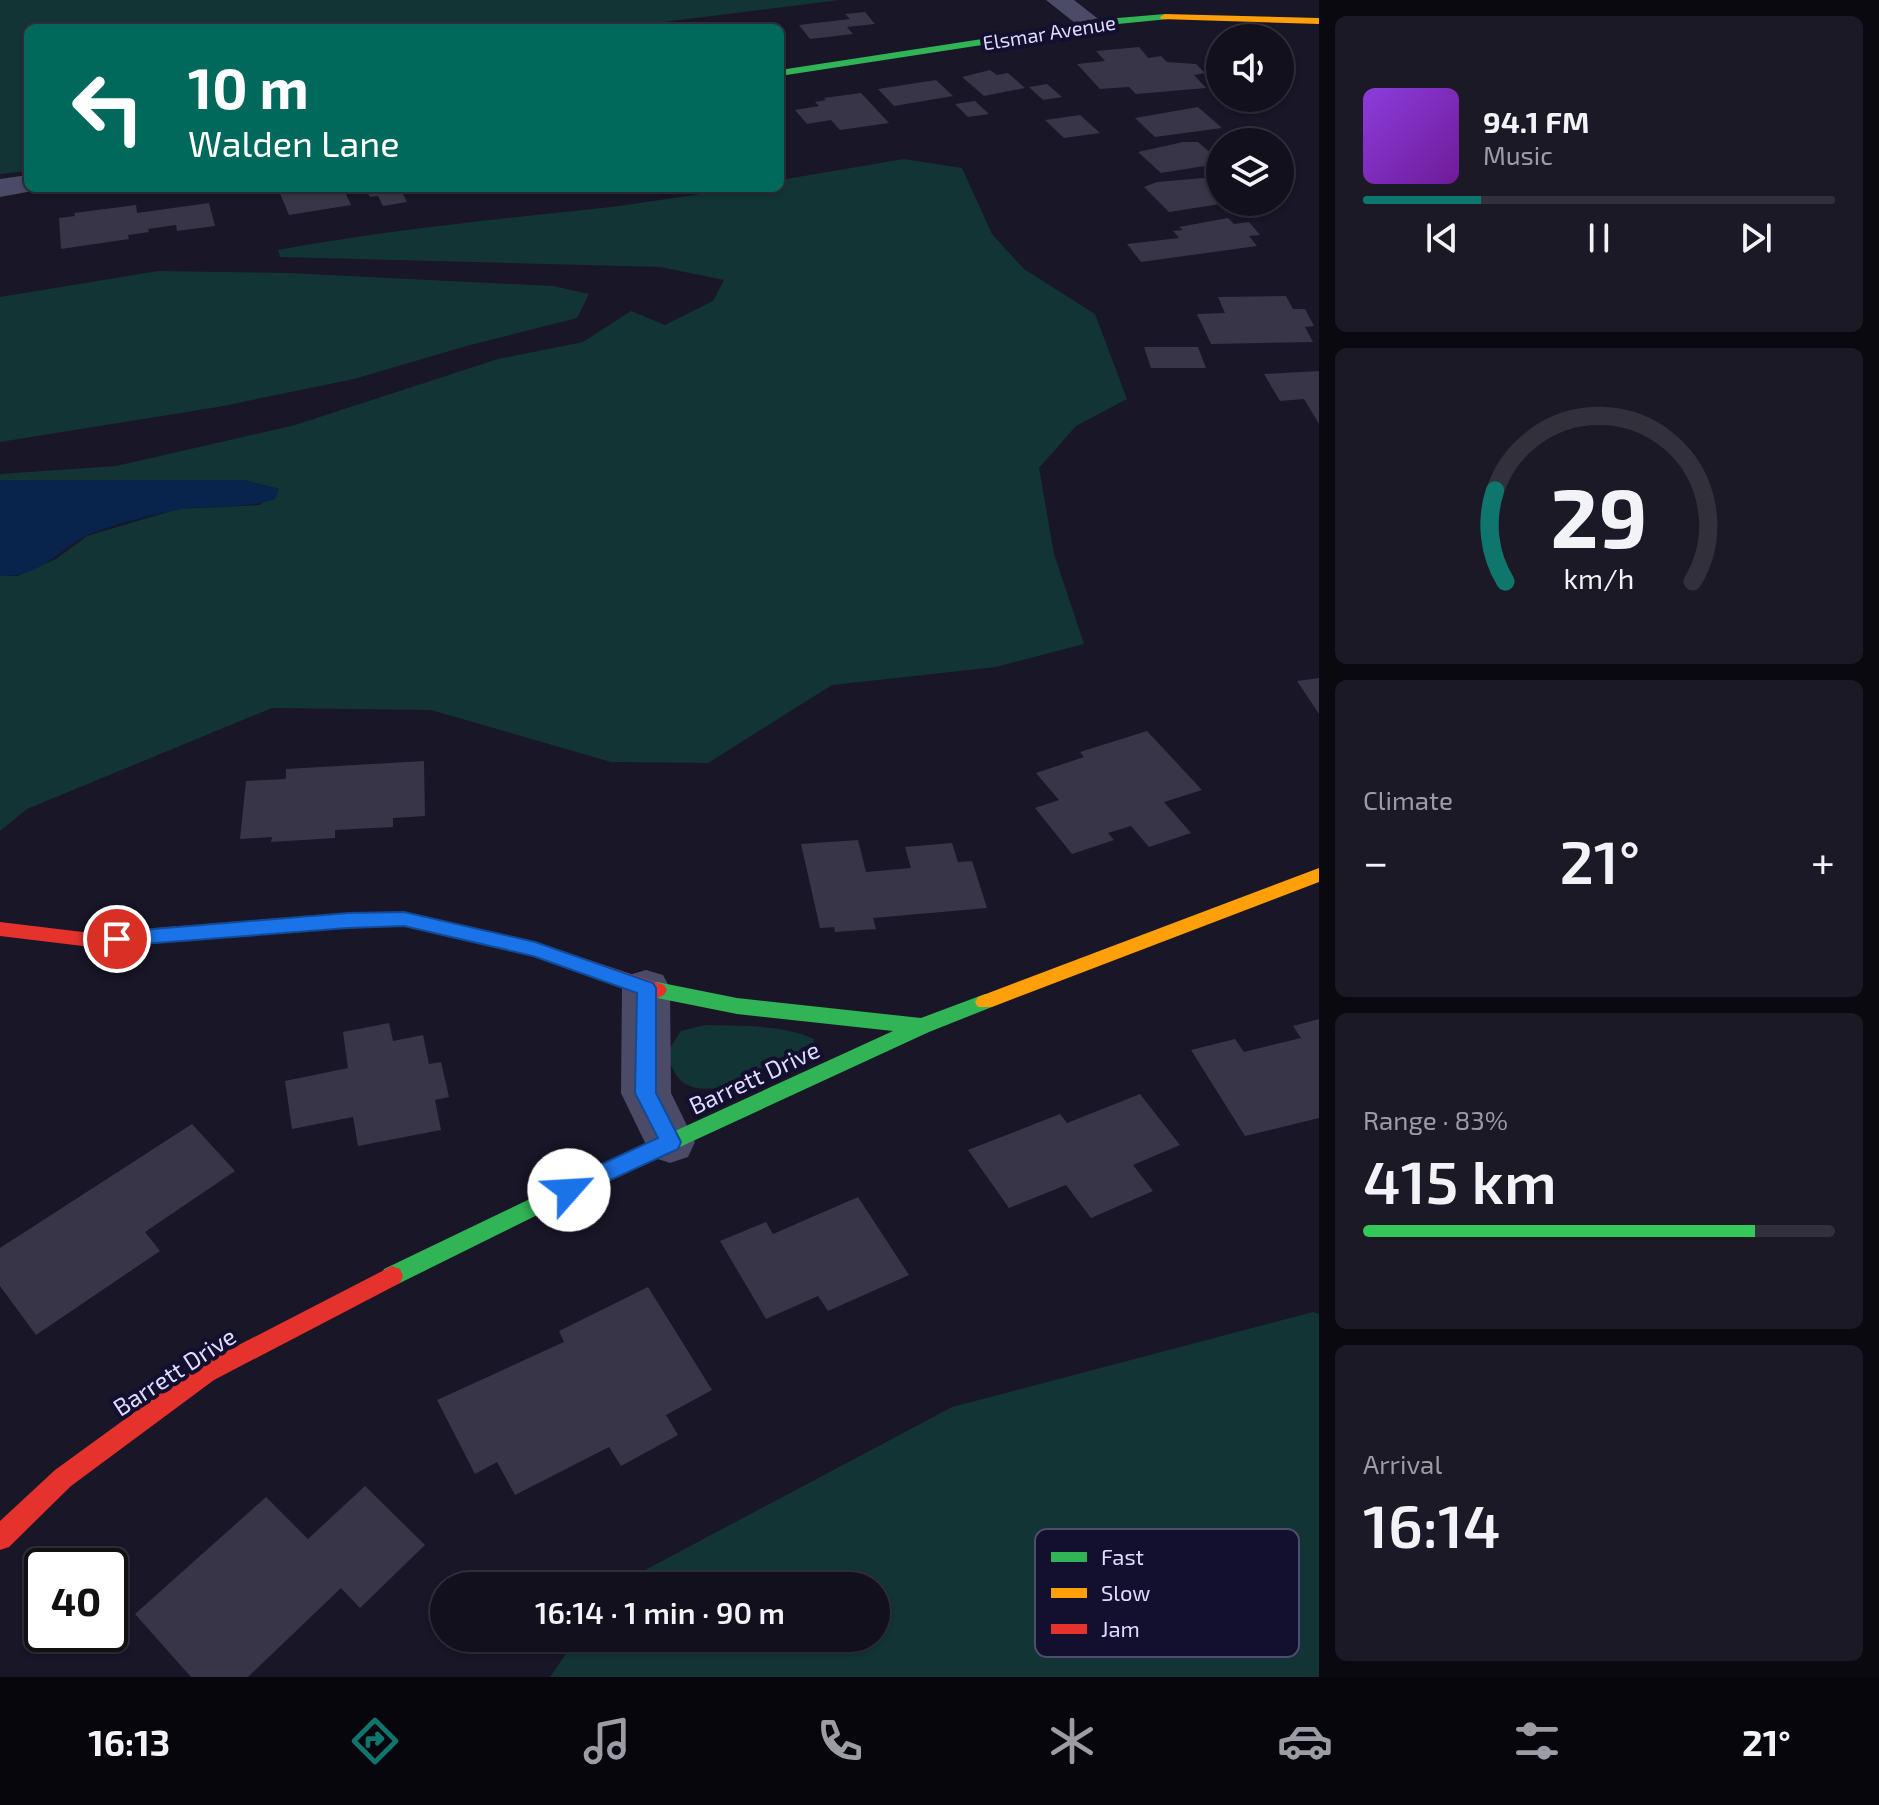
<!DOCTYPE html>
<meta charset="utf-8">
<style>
:root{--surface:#12101d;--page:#1b1926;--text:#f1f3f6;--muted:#9c9da4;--line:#31303b;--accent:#0f766e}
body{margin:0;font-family:"Exo 2",sans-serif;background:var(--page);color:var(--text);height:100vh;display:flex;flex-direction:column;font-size:30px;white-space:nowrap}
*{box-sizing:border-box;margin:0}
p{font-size:26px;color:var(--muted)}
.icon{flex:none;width:44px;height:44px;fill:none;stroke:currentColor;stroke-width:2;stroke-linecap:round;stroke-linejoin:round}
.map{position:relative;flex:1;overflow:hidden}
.sheet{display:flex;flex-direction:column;gap:16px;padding:16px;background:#0a0910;width:560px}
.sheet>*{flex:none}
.top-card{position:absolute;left:24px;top:24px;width:760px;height:168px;border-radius:12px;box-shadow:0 2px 6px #0004,0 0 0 2px var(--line);background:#00695c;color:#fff;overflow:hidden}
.buttons{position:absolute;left:1206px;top:24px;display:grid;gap:16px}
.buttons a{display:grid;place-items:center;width:88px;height:88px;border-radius:50%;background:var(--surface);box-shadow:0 2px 6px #0004,0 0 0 2px var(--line);font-size:40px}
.speed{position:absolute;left:24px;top:1548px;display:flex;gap:16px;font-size:40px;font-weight:700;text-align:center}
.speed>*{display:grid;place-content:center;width:104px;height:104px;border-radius:50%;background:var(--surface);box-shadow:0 2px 6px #0004,0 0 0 2px var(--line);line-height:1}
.speed .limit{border:4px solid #111;border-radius:12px;background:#fff;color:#111}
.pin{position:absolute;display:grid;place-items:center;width:68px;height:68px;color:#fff;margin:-34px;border:4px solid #fff;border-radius:50%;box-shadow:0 2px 8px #0007}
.me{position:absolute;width:88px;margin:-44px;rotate:64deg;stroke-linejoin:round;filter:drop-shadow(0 0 6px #0008)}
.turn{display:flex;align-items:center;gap:28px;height:168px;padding:0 32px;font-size:36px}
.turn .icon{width:104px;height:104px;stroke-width:2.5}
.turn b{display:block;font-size:56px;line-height:68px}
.big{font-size:60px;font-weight:600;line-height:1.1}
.sheet .widget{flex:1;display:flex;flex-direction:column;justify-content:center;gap:12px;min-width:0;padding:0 28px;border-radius:12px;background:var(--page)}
.sheet .dial{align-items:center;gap:0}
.dial svg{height:208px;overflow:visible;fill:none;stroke:var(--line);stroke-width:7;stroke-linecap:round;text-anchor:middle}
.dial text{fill:var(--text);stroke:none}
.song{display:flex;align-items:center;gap:24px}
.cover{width:96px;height:96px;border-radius:12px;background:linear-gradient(135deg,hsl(270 70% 55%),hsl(280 70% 35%))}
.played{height:8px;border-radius:4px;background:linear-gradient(90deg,var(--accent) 25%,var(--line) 25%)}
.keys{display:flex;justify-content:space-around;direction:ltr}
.heat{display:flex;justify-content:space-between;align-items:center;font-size:44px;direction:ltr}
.charge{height:12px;border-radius:6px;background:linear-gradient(90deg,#34c759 83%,var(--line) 0)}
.trip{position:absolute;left:430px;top:1572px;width:460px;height:80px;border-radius:40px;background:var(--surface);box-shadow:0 2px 6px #0004,0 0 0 2px var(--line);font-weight:600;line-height:80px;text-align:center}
.menu{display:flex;height:128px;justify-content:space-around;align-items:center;background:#07060c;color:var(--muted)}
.menu .icon{width:56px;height:56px}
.menu .current{color:var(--accent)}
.menu b{font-size:36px;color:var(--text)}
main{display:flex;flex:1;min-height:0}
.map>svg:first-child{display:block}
.green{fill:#123434}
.water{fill:#08234c}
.building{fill:#383548}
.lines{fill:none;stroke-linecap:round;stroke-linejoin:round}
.street{fill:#4b4b68;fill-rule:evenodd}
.fast{fill:#30b455;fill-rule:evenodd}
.slow{fill:#ff9f0a;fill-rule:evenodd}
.jam{fill:#e5322d;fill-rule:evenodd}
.route{fill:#1a73e8;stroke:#114b97;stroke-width:2}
.labels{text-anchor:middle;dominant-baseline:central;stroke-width:8;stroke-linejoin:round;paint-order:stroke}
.far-street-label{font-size:20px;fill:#dfdcff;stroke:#130f2e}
.street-label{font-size:24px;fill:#dfdcff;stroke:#130f2e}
.key{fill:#130f2e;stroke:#504c6d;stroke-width:2}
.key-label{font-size:22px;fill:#dfdcff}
</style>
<main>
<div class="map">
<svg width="1319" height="1677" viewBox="0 0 1319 1677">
<rect width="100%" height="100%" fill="#181627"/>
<!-- green -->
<g class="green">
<polygon points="0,0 840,0 616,28 28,28 28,171 0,174"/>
<path d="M904 159 962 168 992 234 1024 269 1095 314 1127 399 1076 426 1039 468 1054 554 1084 644 996 667 832 685 708 763 611 762 431 710 272 708 27 809 0 831V576H17L56 559 87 536 178 509 260 505 279 489 244 480 23 481 0 480V474L116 466 295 425 498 359 583 342 631 311 665 325 713 301 724 280 660 267 280 257 278 250C388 230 499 219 611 207 668 200 723 188 780 188V180Z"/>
<polygon points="158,271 289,273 553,286 589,294 577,318 470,345 354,379 218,407 0,442 0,297"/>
<path d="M705 1025C739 1026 782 1024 814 1039L813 1048C782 1062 721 1101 687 1085 676 1080 671 1065 666 1054L681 1031Z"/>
<polygon points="1313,1312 1319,1314 1319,1677 550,1677 577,1638 876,1638 876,1586 615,1586 952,1407"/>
</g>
<!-- water -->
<path class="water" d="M0 480H244L279 489 275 499C244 510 210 504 177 510 155 514 107 526 88 535 56 551 42 577 0 576Z"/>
<!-- building -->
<g class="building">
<polygon points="865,12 875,24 847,27 853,34 810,39 799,25 850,19 845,14"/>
<polygon points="1139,47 1148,58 1161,56 1167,62 1196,64 1205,73 1194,75 1206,88 1136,94 1129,87 1100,89 1077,64 1105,61 1096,51"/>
<polygon points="990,70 997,75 1008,73 1025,88 984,96 962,77"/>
<polygon points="936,80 953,96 894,106 878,89"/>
<polygon points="1047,84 1062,97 1043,100 1029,87"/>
<polygon points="861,93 889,123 840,130 831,120 807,124 795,110 819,106 815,102 826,100 824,98"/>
<polygon points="975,101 989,114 968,117 955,104"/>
<polygon points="1198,107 1222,128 1155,137 1135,118"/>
<polygon points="1080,115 1100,133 1064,138 1045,120"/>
<polygon points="1183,142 1198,142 1213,155 1207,156 1217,164 1161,173 1138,152"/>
<polygon points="1204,178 1220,193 1220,204 1169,212 1144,187 1157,182"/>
<polygon points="302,188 343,188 351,205 289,215 279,191"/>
<polygon points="365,188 417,188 417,190 402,192 407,202 383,206 378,196 370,197"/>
<polygon points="209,203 215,226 177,231 176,225 148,229 149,232 128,235 129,239 61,249 59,218 75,216 74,213 136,205 137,213"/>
<polygon points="1228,218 1234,224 1249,222 1260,235 1249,236 1257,246 1141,262 1127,244 1179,238 1173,231 1183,230 1179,227"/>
<polygon points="1286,296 1293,309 1305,309 1314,326 1305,327 1313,342 1211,344 1197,314 1225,313 1218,297"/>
<polygon points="1144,347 1198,347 1206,368 1151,368"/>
<polygon points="1319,371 1319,424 1304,399 1280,401 1264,374"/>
<polygon points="1319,678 1319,714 1297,681"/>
<polygon points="1147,731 1202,790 1164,802 1191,833 1149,847 1131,826 1108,833 1114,840 1072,854 1035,808 1059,800 1036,773 1084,757 1080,752"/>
<polygon points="424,761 425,816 393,818 393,827 335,830 335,838 271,842 272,837 240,839 246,781 286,779 286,769"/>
<polygon points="858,840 866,872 911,868 905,847 952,843 958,862 972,861 987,908 873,918 876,929 835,932 834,927 820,928 801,844"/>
<polygon points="1319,1019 1319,1118 1245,1136 1191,1050 1235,1039 1244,1052 1301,1038 1293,1026"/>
<polygon points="389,1023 393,1041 423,1035 429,1064 441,1062 449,1097 435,1100 441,1130 358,1146 353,1117 292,1129 285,1081 348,1068 343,1032"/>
<polygon points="1140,1094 1180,1145 1133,1165 1153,1191 1091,1218 1066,1185 1009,1208 968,1150 1060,1114 1067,1123"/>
<polygon points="192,1124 235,1171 145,1232 160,1251 36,1335 0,1286 0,1248"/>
<polygon points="858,1197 909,1275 828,1311 818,1296 766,1319 720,1241 766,1222 773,1234"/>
<polygon points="648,1287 712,1390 666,1415 678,1435 621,1466 609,1447 515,1495 497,1462 475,1474 437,1400 564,1342 559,1331"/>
<polygon points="365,1486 425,1545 360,1608 341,1588 248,1677 191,1677 135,1614 266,1497 308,1539"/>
</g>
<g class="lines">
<!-- street -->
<g class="street">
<polygon points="1046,0 1074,0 1106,25 1102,30 1084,30"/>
<polygon points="28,175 28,188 40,188 38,190 0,197 0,179"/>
<polygon points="646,970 663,975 670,988 671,1093 695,1142 688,1157 670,1163 652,1157 621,1093 622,988 629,975"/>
</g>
<!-- fast -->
<g class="fast">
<polygon points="1165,14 1170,17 1169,19 1118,24 780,76 780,70 1118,18"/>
<polygon points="657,982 737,998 921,1018 985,994 992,997 995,1002 992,1007 929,1032 604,1182 400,1283 392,1286 384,1283 381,1276 384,1269 590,1170 893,1031 737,1014 657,998 650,995 647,990 650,985"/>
</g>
<!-- slow -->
<g class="slow">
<polygon points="1165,14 1319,18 1319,24 1161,19 1160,17"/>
<polygon points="1319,868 1319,882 992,1007 978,1007 975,1002 978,997"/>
</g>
<!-- jam -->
<g class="jam">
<polygon points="404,912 535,942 664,985 667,990 664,995 657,998 534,956 404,926 348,927 91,947 0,936 0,922 91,933 348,913"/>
<polygon points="392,1266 400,1269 403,1276 400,1283 214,1380 71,1486 9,1547 0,1550 0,1521 55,1470 198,1366"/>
</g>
</g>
<!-- route -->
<polygon class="route" points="404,912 535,942 653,983 656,988 656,1093 681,1142 678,1149 569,1199 561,1196 558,1190 561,1183 658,1138 635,1093 637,993 533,956 404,926 348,928 117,946 107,939 117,932 348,913"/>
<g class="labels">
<!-- far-street labels -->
<g class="far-street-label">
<text transform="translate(1049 32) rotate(-9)">Elsmar Avenue</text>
</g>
<!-- street labels -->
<g class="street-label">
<text transform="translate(754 1077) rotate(-25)">Barrett Drive</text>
<text transform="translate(174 1371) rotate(-33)">Barrett Drive</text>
</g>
</g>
<!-- legend -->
<rect x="1035" y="1529" width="264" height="128" rx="12" class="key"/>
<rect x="1051" y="1552" width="36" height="10" fill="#30b455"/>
<rect x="1051" y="1588" width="36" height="10" fill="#ff9f0a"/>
<rect x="1051" y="1624" width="36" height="10" fill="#e5322d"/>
<g class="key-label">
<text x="1101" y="1565">Fast</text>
<text x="1101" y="1601">Slow</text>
<text x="1101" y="1637">Jam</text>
</g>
</svg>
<div class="buttons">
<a><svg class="icon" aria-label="sound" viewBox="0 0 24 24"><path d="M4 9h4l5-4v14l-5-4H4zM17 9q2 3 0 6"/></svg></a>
<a><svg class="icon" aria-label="layers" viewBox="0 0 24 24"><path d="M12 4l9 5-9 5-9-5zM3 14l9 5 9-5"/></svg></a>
</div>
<div class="speed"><div class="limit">40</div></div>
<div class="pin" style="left:117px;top:939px;background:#d93025"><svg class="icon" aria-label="arrive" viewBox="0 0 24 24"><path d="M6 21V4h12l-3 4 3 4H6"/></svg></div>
<svg class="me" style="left:569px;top:1190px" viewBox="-20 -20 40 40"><circle r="19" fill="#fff"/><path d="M0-13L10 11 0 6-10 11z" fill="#1a73e8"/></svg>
<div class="trip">16:14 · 1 min · 90 m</div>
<div class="top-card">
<div class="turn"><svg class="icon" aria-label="left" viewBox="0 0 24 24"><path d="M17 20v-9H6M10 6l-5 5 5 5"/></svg><div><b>10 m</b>Walden Lane</div></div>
</div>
</div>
<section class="sheet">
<div class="widget">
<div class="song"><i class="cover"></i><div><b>94.1 FM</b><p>Music</p></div></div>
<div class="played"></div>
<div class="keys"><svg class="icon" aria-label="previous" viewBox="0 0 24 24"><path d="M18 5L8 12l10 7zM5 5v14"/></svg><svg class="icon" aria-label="pause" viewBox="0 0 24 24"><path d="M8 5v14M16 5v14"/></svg><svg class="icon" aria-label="next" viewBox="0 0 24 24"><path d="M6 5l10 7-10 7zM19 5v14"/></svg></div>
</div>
<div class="widget dial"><svg viewBox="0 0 100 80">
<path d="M14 69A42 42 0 1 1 86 69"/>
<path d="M14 69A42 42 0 0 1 10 34" stroke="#0f766e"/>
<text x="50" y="56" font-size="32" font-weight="700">29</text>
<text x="50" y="72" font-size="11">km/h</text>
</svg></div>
<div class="widget"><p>Climate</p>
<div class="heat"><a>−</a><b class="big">21°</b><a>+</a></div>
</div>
<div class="widget"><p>Range · 83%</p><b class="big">415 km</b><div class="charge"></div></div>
<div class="widget"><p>Arrival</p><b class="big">16:14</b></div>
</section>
</main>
<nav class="menu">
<b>16:13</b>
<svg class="icon current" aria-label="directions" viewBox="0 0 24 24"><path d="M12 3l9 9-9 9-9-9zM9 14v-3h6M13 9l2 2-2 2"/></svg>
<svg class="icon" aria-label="music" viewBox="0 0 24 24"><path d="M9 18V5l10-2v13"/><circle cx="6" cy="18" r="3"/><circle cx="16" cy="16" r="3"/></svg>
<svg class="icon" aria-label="phone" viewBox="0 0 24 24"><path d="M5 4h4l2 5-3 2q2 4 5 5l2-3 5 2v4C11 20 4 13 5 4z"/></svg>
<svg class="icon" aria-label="climate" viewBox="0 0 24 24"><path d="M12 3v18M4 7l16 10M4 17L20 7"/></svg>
<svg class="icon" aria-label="car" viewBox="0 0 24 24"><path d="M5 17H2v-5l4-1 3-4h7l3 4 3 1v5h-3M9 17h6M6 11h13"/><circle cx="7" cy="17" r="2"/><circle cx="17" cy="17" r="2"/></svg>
<svg class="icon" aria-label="filters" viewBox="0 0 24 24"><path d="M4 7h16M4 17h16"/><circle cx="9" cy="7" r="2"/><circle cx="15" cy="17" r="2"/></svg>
<b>21°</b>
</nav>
